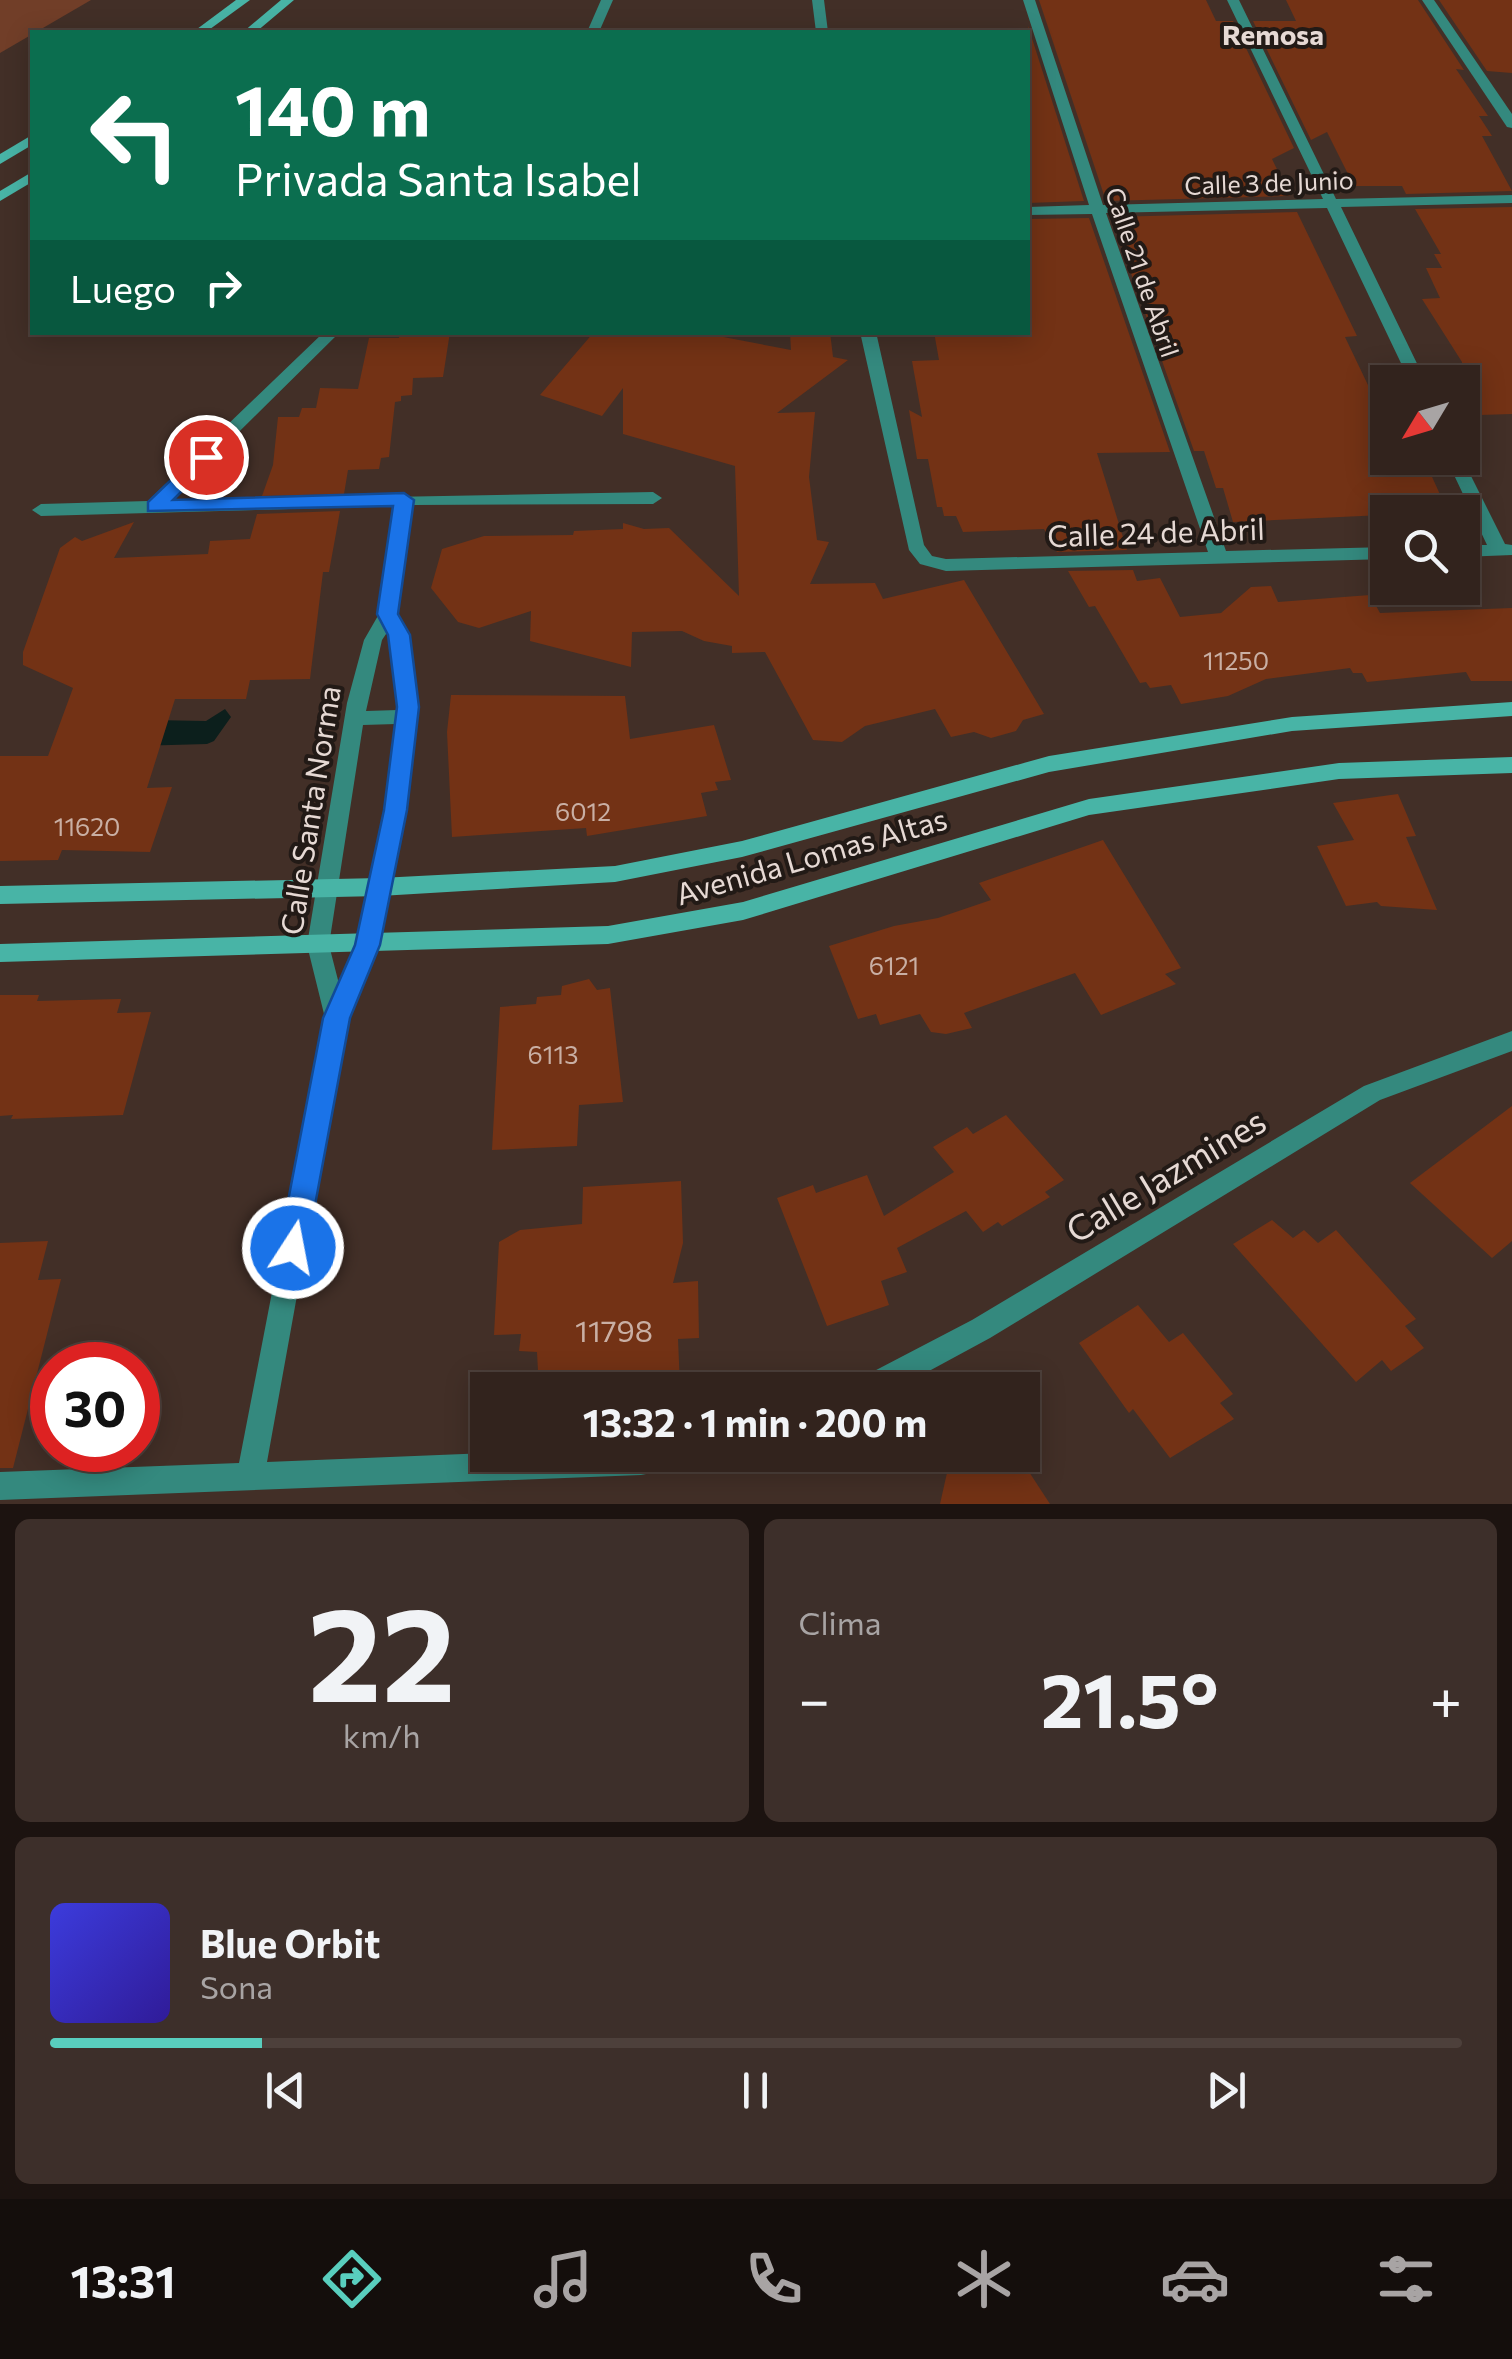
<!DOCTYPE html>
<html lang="es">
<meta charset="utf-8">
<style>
:root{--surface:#32231d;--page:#3d2f2a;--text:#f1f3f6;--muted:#a8a4a4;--line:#4d403b;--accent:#59cebe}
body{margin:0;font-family:Commissioner,sans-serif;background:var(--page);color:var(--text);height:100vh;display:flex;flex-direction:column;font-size:38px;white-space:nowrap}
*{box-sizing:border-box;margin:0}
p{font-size:32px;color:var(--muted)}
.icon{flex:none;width:55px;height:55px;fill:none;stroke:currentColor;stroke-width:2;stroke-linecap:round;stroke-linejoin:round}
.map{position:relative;height:1504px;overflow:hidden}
.side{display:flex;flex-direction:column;gap:15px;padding:15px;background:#1c1310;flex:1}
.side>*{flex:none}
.guide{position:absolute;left:30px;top:30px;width:1000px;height:305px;border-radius:0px;box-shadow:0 5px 25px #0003,0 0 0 2px var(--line);background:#0b6e4f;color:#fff;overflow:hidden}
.needle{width:65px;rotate:232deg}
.tools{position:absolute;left:1370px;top:365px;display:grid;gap:20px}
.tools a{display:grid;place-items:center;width:110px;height:110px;border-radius:0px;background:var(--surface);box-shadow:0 5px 25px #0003,0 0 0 2px var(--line);font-size:50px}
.speed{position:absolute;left:30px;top:1342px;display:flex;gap:20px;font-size:50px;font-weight:700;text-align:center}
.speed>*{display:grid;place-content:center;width:130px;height:130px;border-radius:50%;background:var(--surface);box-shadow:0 5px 25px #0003,0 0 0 2px var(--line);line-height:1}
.speed .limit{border:15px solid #d22;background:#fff;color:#111}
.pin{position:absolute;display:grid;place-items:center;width:85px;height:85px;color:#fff;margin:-42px;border:5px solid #fff;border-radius:50%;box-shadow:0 2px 10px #0007}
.me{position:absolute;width:110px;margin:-55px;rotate:11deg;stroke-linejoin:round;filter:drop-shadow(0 0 8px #0008)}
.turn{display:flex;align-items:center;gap:35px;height:210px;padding:0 40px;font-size:45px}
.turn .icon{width:130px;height:130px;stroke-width:2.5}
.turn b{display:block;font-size:70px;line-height:85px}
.then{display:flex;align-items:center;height:95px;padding:0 40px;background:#0003;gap:20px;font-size:38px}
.big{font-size:75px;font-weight:700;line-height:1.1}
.side .card{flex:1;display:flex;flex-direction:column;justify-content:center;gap:15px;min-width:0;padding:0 35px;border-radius:15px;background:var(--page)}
.side .dial{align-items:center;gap:0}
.dial b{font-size:130px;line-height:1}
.song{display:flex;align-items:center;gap:30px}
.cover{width:120px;height:120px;border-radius:15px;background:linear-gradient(135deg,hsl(240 70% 55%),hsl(250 70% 35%))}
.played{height:10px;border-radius:5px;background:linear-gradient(90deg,var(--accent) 15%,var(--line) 15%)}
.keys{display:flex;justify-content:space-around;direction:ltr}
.heat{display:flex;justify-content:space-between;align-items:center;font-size:55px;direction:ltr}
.side .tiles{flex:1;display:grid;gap:15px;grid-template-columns:1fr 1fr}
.card:last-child{grid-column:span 2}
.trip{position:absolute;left:470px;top:1372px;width:570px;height:100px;border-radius:0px;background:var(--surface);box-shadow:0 5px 25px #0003,0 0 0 2px var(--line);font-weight:700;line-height:100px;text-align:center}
.tabs{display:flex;height:160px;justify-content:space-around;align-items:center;background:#140e0c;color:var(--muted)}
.tabs .icon{width:70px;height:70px}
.tabs .on{color:var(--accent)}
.tabs b{font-size:45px;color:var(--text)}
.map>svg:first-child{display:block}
.green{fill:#713e28}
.water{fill:#0c1f1c}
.building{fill:#733215}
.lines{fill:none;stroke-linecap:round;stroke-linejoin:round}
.street{fill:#34897e;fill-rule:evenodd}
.secondary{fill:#48b4a6;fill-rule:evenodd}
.route{fill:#1a73e8;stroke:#114b97;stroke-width:2.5}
.labels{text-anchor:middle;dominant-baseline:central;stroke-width:8;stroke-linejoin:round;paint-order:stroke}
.far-street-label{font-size:25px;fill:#e6d9d4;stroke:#221a16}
.number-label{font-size:25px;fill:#c9afa4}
.far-neighbourhood-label{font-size:28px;font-weight:bold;fill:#e6d9d4;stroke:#221a16}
.street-label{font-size:30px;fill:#e6d9d4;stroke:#221a16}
.near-number-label{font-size:30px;fill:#c9afa4}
.near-street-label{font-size:35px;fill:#e6d9d4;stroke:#221a16}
</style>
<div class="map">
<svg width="1512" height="1504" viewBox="0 0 1512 1504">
<rect width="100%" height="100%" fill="#422f27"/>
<!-- green -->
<polygon class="green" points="0,0 91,0 0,53"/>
<!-- water -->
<polygon class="water" points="225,709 231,717 214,741 207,744 135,746 152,720 206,721"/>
<!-- building -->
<g class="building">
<polygon points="1039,0 1206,0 1216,21 1233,21 1294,148 1272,159 1290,196 1106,201"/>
<polygon points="1286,0 1418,0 1464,70 1456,69 1488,116 1479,116 1492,136 1482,136 1512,191 1406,194 1402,186 1354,186 1327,132 1311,140 1253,21 1296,21"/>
<polygon points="1439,0 1512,0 1512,73 1487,71"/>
<polygon points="1028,26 1084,201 1028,203"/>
<polygon points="1512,207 1512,414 1480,415 1472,400 1462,401 1462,362 1422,299 1440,298 1426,268 1442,268 1434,254 1441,254 1415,209"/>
<polygon points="1297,212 1357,336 1345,337 1388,427 1388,458 1418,458 1423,468 1428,468 1448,512 1233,522 1223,488 1216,488 1204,451 1194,451 1111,217"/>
<polygon points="1089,218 1170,452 1097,453 1127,550 1057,552 1044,529 963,532 956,516 944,516 942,507 937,507 928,459 917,459 909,410 922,417 912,361 939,360 934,332 1028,332 1028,219"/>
<polygon points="400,332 450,332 443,377 413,378 412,395 401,396 401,401 395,402 389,457 381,458 379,469 348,470 344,494 262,496 273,465 278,417 299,417 302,408 316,408 320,388 358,389 369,338 399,338"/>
<polygon points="594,332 697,332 791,350 790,332 830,332 833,357 848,360 777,413 815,412 809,477 817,540 829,542 810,584 875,583 883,599 964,580 1044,714 1023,720 1016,731 991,738 974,732 951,737 935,709 865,726 842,742 813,740 765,652 732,653 732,646 704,641 682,631 632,632 631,667 530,641 531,611 479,628 458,622 431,588 442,549 484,536 573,535 574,531 623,529 623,523 644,529 669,528 739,596 735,466 623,434 623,388 602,416 540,395"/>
<polygon points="340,511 329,572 323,572 310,679 250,680 246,699 175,699 147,788 172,787 150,852 62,850 58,860 0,861 0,756 48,756 73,688 23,665 23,652 60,548 75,537 82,541 134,522 114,558 208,554 210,541 250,539 257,514"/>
<polygon points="1133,570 1137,581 1160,578 1180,617 1221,613 1251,587 1271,586 1278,602 1370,595 1380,613 1512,608 1512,681 1471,681 1466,672 1367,682 1362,673 1353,673 1350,668 1266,679 1228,696 1181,704 1171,685 1150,688 1146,682 1140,683 1095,606 1089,607 1068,571"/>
<polygon points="451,695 625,696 630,739 714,725 731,780 715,782 718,790 701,793 707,816 587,836 586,828 452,837 447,732"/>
<polygon points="1398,794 1416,836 1406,837 1437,910 1381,906 1377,902 1346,906 1317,846 1354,840 1333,803"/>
<polygon points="1103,840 1181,968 1165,974 1176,984 1101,1015 1075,973 964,1013 972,1028 946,1034 931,1032 920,1014 880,1025 876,1014 858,1019 829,946 894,926 938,918 991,900 979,883"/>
<polygon points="589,979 597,990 610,988 623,1102 579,1105 577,1146 492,1150 500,1007 536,1004 537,997 561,995 562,986"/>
<polygon points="0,995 39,995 37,1001 121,999 117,1013 151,1012 123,1115 11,1119 13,1115 0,1116"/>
<polygon points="1512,1106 1512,1241 1492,1258 1410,1183"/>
<polygon points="1006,1115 1064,1180 1045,1192 1050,1197 1002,1226 998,1222 983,1232 966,1211 897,1248 907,1272 881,1281 889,1305 827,1326 777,1198 813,1185 816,1193 867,1175 884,1216 954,1172 933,1147 967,1127 973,1134"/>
<polygon points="681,1181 683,1243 673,1283 698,1281 699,1338 678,1339 680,1386 539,1390 537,1352 519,1351 521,1334 494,1335 499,1242 520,1230 582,1224 583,1187"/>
<polygon points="1272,1220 1293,1238 1304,1230 1318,1243 1336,1230 1416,1319 1405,1326 1424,1348 1391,1371 1382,1360 1356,1382 1233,1244"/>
<polygon points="48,1241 38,1280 61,1279 13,1468 0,1468 0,1243"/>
<polygon points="1138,1305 1169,1342 1183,1333 1233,1394 1220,1403 1234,1419 1170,1458 1133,1409 1129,1413 1079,1343"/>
<polygon points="951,1455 1018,1455 1050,1504 940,1504"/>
</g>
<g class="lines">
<!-- street -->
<g class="street">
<polygon points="601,0 613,0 599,32 587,32"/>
<polygon points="812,0 824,0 828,32 816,32"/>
<polygon points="1023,0 1035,0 1103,205 1323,199 1227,0 1239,0 1336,199 1512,195 1512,203 1341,207 1426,382 1410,382 1327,208 1106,213 1226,551 1388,547 1388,559 946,571 920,564 909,550 860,332 876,332 924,545 932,556 946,559 1208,552 1092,214 1028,215 1028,207 1089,205"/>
<polygon points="1422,0 1434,0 1512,114 1512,128 1507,127"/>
<path d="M324 332H340L169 501 653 492 662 498 653 504 412 505 397 614 408 635 418 707 406 810 378 945 347 1018 267 1462 488 1453 696 1455 692 1465 641 1475 0 1500V1472L239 1463 325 1018 307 945 347 703 364 640 379 614 395 506 41 516 32 510 41 504 148 501ZM388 631 398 710 366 711 382 640ZM396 724C385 812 374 903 339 984L329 945 363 725Z"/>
<polygon points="1446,458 1462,458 1505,544 1512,545 1512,555 1462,557 1462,545 1487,545"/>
<polygon points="1512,1031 1512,1051 1380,1100 990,1338 894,1390 854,1390 857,1380 972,1320 1364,1086"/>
</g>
<!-- secondary -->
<g class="secondary">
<polygon points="236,0 250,0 206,32 193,32"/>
<polygon points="281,0 294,0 256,32 243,32"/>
<polygon points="32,135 32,145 0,164 0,154"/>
<polygon points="32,172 32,182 0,201 0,191"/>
<polygon points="1512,702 1512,716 1292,731 1049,772 742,857 615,882 380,896 0,904 0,886 380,878 615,866 742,841 1049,756 1292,717"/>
<polygon points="1512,757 1512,773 1339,779 1089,815 743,920 608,944 0,962 0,944 608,926 743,902 1089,799 1339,763"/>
</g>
</g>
<!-- route -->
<polygon class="route" points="206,451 215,457 212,461 173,500 404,493 414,500 398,614 410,635 419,707 407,810 380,945 350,1018 307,1248 303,1257 293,1261 283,1257 279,1248 323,1018 355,945 384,810 397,707 388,635 377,614 393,506 148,511 148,502 199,453"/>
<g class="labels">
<!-- far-street labels -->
<g class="far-street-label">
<text transform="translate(1269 182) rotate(-2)">Calle 3 de Junio</text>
<text transform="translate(1143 272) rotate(71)">Calle 21 de Abril</text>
</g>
<!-- number labels -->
<g class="number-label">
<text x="1236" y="660">11250</text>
<text x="583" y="811">6012</text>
<text x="87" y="826">11620</text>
<text x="894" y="965">6121</text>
<text x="553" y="1054">6113</text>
</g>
<!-- far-neighbourhood labels -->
<g class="far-neighbourhood-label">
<text x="1273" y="34">Remosa</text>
</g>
<!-- street labels -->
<g class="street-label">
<text transform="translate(1156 531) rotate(-2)">Calle 24 de Abril</text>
<text transform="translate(309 810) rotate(-81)">Calle Santa Norma</text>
<text transform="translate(811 855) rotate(-16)">Avenida Lomas Altas</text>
</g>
<!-- near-number labels -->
<g class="near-number-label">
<text x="614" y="1329">11798</text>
</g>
<!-- near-street labels -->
<g class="near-street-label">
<text transform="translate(1165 1174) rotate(-31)">Calle Jazmines</text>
</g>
</g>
</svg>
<div class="tools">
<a><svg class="needle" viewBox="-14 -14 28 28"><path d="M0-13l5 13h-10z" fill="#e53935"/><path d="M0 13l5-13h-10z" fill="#a8a4a4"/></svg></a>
<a><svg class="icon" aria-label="search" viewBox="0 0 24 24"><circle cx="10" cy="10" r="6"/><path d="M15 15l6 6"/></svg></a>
</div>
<div class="speed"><div class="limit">30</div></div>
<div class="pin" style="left:206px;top:457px;background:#d93025"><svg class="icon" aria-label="arrive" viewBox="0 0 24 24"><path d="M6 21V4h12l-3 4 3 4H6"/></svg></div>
<svg class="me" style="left:293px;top:1248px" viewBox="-20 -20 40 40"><circle r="17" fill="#1a73e8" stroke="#fff" stroke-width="3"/><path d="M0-11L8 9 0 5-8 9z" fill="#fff"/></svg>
<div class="trip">13:32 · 1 min · 200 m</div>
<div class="guide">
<div class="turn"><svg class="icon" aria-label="left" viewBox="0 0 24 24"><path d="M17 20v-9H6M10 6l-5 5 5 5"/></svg><div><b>140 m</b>Privada Santa Isabel</div></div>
<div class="then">Luego<svg class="icon" aria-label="right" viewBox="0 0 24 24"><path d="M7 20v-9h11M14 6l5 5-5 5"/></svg></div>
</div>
</div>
<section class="side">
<div class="tiles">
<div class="card dial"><b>22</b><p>km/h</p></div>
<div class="card"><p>Clima</p>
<div class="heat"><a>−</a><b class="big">21.5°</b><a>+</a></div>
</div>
<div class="card">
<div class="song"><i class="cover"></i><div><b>Blue Orbit</b><p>Sona</p></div></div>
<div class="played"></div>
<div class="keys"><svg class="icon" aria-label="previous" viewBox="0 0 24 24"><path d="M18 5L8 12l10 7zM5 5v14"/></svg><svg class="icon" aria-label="pause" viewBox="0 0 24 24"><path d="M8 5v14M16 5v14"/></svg><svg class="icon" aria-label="next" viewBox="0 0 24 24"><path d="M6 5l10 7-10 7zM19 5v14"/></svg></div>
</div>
</div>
</section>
<nav class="tabs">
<b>13:31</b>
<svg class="icon on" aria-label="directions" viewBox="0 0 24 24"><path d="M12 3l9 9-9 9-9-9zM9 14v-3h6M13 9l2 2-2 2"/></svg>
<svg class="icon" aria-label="music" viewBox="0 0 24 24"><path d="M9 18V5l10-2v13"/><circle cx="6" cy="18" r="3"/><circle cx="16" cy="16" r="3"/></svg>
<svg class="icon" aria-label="phone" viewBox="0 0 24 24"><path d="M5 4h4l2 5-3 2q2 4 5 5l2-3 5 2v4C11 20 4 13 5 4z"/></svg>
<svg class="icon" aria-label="climate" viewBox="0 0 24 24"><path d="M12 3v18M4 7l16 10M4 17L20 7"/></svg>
<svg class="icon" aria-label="car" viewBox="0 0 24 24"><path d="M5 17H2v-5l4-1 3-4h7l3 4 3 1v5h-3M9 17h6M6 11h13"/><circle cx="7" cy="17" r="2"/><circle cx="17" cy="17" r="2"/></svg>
<svg class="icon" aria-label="filters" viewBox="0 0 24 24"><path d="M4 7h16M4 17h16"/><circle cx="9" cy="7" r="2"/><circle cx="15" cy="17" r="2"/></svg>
</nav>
